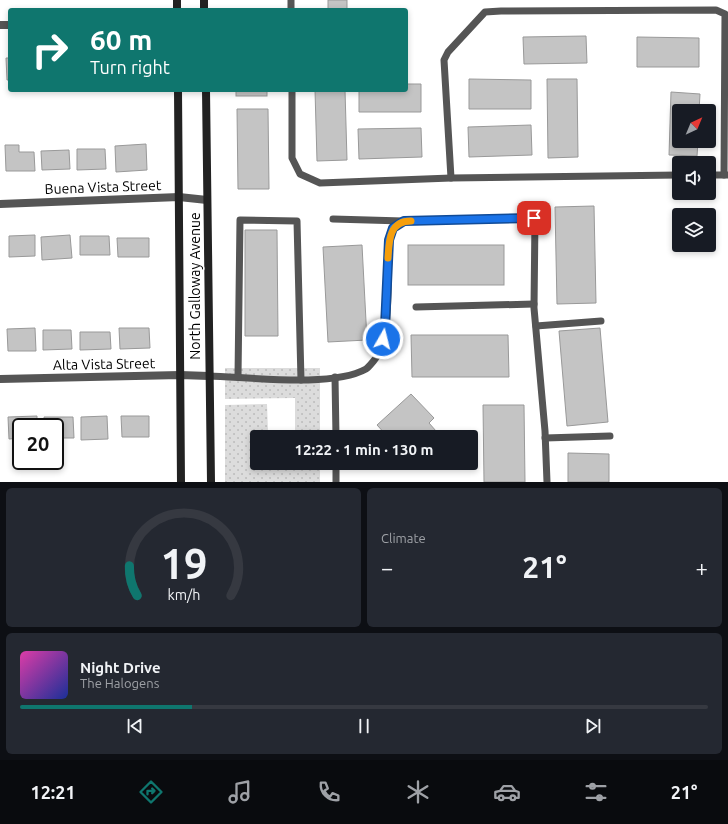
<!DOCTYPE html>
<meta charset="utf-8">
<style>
:root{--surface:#171b24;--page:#242831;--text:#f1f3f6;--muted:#9ea1a6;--line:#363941;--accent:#0f766e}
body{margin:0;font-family:Ubuntu,sans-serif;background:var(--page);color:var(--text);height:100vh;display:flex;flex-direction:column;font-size:15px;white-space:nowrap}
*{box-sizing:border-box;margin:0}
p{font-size:13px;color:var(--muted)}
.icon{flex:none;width:22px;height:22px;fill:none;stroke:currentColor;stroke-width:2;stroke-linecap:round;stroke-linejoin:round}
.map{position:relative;height:482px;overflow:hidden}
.drawer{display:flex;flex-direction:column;gap:6px;padding:6px;background:#0d0f14;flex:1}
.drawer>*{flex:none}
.hud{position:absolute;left:8px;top:8px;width:400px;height:84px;border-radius:4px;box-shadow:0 2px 6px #0003;background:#0f766e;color:#fff;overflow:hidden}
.needle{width:26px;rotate:44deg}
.fabs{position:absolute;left:672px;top:104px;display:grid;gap:8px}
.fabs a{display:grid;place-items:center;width:44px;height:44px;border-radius:4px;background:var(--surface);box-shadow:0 2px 6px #0003;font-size:20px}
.speed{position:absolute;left:12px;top:418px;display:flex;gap:8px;font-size:20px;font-weight:700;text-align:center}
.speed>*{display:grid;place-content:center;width:52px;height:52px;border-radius:50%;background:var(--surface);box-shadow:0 2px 6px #0003;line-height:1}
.speed .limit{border:2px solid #111;border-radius:6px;background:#fff;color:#111}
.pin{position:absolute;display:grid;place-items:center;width:34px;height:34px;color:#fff;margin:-17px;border-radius:8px;box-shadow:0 2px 6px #0006}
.me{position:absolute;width:44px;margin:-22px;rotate:8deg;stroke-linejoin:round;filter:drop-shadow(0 0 3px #0008)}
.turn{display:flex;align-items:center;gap:14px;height:84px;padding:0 16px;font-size:18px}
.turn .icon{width:52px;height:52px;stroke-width:2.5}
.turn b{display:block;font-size:28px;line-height:34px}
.big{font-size:30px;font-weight:700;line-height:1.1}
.drawer .widget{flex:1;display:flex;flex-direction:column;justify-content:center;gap:6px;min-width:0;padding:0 14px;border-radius:6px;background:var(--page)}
.drawer .dial{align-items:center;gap:0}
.dial svg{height:104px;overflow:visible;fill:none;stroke:var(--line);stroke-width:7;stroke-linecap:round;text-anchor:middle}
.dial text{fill:var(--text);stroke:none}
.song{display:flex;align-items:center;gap:12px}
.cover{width:48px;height:48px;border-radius:6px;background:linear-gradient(135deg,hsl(320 70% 55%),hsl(230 70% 35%))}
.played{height:4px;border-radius:2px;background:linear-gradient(90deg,var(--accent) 25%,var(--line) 25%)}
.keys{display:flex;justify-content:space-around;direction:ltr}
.heat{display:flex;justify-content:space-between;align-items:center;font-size:22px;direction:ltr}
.drawer .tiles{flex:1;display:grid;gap:6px;grid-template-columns:1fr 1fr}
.widget:last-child{grid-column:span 2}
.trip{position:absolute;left:250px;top:430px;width:228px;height:40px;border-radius:4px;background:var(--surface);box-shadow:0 2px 6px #0003;font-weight:700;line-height:40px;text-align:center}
.tabs{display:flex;height:64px;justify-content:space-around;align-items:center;background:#090b0e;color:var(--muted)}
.tabs .icon{width:28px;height:28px}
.tabs .current{color:var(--accent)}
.tabs b{font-size:18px;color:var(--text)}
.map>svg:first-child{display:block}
.grass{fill:url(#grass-dots)}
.building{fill:#c4c4c4;stroke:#999}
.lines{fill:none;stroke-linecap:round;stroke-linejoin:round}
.lane{stroke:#555;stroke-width:7}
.street{stroke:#555;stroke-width:8}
.secondary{stroke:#222;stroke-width:8}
.route-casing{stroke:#114b97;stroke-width:10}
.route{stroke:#1a73e8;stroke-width:7}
.slow{stroke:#f59e0b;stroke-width:7}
.labels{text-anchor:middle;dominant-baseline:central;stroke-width:3;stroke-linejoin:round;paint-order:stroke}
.street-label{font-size:14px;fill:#000;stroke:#fff}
</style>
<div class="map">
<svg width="728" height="482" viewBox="0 0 728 482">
<defs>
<pattern id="grass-dots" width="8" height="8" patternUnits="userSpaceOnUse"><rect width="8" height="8" fill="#dcdcdc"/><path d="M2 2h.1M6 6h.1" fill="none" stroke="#bbb" stroke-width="1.8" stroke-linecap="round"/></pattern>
</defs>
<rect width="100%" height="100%" fill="#fff"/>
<!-- grass -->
<polygon class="grass" points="225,368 320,368 320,437 257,437 257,463 320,463 320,482 225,482 225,405 267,404 268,432 295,432 295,398 225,399"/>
<!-- building -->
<g class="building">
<rect x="328" y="0" width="19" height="10"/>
<polygon points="586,36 587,63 524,64 523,37"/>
<polygon points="637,37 699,38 699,67 637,67"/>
<polygon points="6,58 10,58 10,80 7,80"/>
<polygon points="469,79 531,80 531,109 469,109"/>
<polygon points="547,79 577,79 578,157 548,158"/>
<polygon points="406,84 421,84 421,112 359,112 359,90 406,90"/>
<rect x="236" y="90" width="31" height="6"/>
<polygon points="315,90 345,90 347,160 317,161"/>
<polygon points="671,92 700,94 699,111 679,111 679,141 698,141 697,156 669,155"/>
<polygon points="237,109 268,109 269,189 238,189"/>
<polygon points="531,125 532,155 469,157 468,127"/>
<polygon points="421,128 422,157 359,159 358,129"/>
<polygon points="146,144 147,170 116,172 115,146"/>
<polygon points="5,145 19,145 19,152 34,152 35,171 6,171"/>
<polygon points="77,149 105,149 106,169 77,170"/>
<polygon points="69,150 70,169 42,170 41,151"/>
<polygon points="594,206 596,303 557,304 555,207"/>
<polygon points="245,230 277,230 278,336 245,336"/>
<polygon points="35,235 35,256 9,257 9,236"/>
<polygon points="70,235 72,258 42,260 41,237"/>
<polygon points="80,236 109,236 110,255 80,255"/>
<polygon points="117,238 149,238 149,257 118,257"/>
<polygon points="362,245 367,340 328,342 323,247"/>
<rect x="408" y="245" width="96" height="40"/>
<polygon points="35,328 36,351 8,351 7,329"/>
<polygon points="119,328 149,328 150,348 120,349"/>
<polygon points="600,328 608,422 567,426 559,331"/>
<polygon points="43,330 71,330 72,349 43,350"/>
<polygon points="80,332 110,332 111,349 80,350"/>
<polygon points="411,335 508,335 509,377 412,377"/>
<polygon points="411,394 434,418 429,423 436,431 430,437 388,437 377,425"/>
<polygon points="483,405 524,405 525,482 484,482"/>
<polygon points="37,416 37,427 21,427 21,438 9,439 8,417"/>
<polygon points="107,416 108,439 81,440 81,417"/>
<polygon points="121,416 149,416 149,437 122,437"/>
<polygon points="44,417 73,417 74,438 55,438 55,427 45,427"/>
<polygon points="568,453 609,454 609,482 568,482"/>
</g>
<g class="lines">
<!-- lane -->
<g class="lane">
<polyline points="291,10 291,0"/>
<polyline points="292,90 292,158 300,174 320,183 451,178 679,175"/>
<polyline points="709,175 728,175"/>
<polyline points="451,178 444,60 448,52 485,12 501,11 716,10 725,14 724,175"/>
<polyline points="333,219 403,221"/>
<polyline points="416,307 534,304"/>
<polyline points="536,326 601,321"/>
<path d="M209 376C248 377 332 388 366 369 370 366 377 357 380 352 390 334 388 264 389 240L393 229 404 221 535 218 534 308 545 431 547 482"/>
<polyline points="238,377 240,220 297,221 301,380"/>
<polyline points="335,377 336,437"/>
<polyline points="545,438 610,436"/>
<polyline points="336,463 336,482"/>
</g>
<!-- street -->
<g class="street">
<polyline points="0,25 10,25"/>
<polyline points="0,204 179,197 207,200"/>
<polyline points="0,379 180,375 209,376"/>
</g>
<!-- secondary -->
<g class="secondary">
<polyline points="177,0 177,10"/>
<polyline points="204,0 204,10"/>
<polyline points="178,90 181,482"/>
<polyline points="206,90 211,482"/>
</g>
</g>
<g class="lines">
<defs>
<polyline id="route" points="383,339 385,327 389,240 393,228 404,221 534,218"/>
</defs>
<!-- route casing -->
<use href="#route" class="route-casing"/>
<!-- route -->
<use href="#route" class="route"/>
<!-- slow -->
<path class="slow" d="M388 258C389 241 389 221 411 221"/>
</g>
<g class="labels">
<!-- street labels -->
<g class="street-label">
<text transform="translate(103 187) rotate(-2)">Buena Vista Street</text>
<text transform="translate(195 286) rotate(-90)">North Galloway Avenue</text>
<text transform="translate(104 364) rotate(-1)">Alta Vista Street</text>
</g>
</g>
</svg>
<div class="fabs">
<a><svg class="needle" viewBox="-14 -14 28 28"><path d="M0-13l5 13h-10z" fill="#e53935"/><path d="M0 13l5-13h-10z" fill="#9ea1a6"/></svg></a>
<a><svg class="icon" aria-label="sound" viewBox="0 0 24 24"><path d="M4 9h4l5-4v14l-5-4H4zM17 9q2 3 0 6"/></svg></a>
<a><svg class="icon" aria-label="layers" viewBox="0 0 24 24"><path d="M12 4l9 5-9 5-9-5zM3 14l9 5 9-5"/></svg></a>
</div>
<div class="speed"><div class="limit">20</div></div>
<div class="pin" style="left:534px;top:218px;background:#d93025"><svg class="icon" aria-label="arrive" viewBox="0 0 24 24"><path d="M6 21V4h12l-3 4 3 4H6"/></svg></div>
<svg class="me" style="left:383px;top:339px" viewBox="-20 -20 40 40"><circle r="17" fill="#1a73e8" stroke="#fff" stroke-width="3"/><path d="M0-11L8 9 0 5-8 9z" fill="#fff"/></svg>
<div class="trip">12:22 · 1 min · 130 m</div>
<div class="hud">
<div class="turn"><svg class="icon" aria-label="right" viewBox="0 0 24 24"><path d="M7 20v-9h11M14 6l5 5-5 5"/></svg><div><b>60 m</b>Turn right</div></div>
</div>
</div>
<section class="drawer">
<div class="tiles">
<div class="widget dial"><svg viewBox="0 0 100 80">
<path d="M14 69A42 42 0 1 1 86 69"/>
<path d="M14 69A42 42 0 0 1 8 46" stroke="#0f766e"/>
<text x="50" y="56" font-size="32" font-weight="700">19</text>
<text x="50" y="72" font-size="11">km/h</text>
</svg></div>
<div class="widget"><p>Climate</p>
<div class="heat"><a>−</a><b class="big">21°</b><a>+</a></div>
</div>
<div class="widget">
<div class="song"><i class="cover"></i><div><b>Night Drive</b><p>The Halogens</p></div></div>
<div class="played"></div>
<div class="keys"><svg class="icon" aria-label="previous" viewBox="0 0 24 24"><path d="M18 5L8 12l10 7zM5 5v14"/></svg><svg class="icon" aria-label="pause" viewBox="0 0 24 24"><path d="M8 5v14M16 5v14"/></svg><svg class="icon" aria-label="next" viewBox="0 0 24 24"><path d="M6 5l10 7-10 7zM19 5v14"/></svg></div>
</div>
</div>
</section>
<nav class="tabs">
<b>12:21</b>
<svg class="icon current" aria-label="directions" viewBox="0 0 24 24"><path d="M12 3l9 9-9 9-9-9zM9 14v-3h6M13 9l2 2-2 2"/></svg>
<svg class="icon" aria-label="music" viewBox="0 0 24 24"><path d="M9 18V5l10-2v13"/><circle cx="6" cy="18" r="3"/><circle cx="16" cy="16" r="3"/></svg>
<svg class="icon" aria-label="phone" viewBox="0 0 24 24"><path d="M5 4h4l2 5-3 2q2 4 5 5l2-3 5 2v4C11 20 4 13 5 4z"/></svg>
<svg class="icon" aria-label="climate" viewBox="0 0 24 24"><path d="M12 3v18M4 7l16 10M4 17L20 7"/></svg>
<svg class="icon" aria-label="car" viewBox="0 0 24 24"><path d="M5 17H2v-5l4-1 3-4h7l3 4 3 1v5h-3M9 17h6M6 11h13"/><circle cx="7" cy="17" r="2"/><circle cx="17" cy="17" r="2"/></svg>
<svg class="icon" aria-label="filters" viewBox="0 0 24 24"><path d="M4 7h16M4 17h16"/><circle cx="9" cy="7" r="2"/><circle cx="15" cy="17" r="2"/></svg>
<b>21°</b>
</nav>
